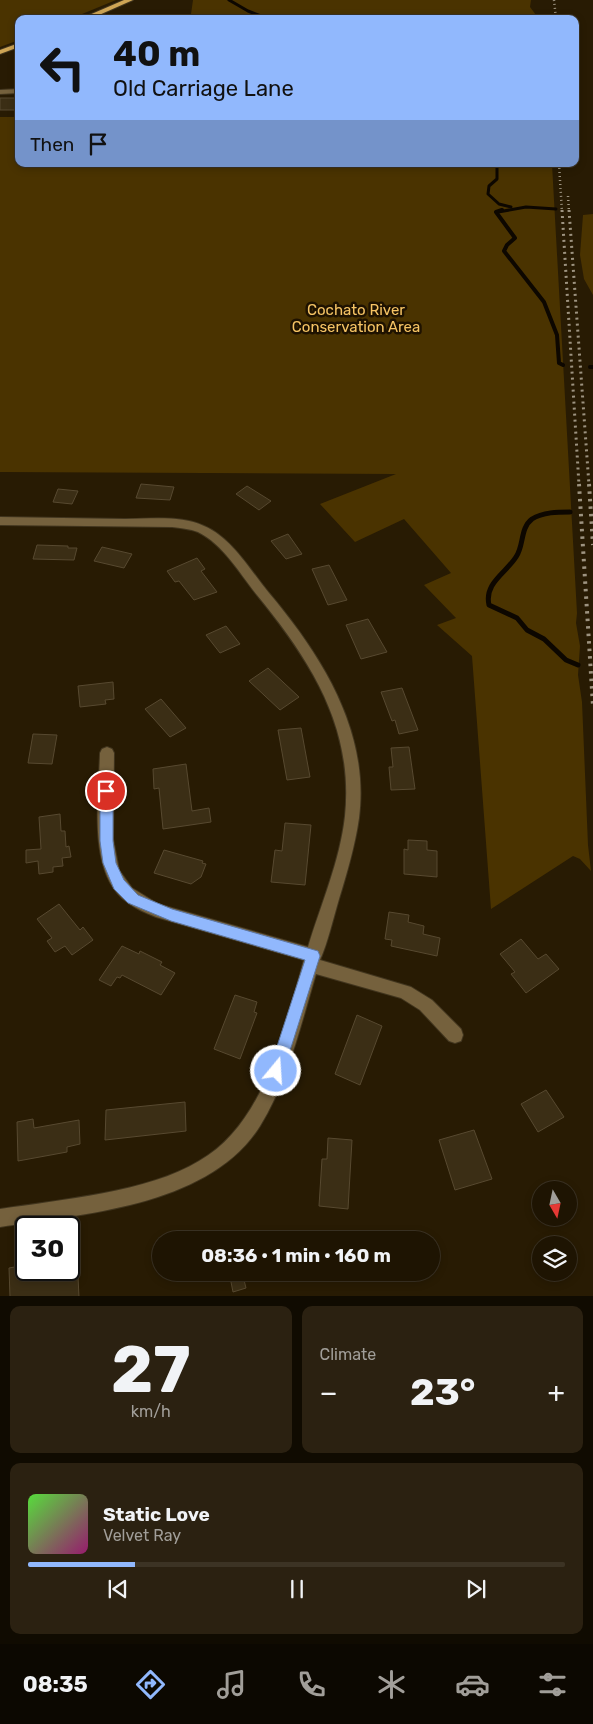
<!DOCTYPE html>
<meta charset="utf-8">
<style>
:root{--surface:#1e1402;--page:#2b2111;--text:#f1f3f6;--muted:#a19e99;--line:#3c3324;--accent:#91b8fd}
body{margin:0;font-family:Rubik,sans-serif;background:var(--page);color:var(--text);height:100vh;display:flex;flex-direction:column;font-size:19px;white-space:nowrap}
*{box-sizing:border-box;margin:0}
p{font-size:16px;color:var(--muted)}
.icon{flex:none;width:28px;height:28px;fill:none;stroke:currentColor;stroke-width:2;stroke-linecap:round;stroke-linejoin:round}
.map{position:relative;height:1296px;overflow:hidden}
.side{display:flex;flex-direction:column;gap:10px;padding:10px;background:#100b01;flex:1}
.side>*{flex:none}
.top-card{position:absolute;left:15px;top:15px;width:564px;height:152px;border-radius:10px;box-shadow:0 2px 8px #0003,0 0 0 1px var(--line);background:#91b8fd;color:#111;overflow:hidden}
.needle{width:32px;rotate:171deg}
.controls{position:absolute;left:532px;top:1181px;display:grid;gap:10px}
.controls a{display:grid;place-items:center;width:45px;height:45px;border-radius:50%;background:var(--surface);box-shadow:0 2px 8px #0003,0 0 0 1px var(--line);font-size:25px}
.speed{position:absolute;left:15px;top:1216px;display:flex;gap:10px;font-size:25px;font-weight:700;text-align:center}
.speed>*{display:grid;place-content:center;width:65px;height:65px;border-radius:50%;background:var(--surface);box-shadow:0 2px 8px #0003,0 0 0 1px var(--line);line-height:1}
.speed .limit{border:2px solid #111;border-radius:8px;background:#fff;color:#111}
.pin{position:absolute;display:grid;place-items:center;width:42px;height:42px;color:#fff;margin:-21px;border:2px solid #fff;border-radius:50%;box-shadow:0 1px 5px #0007}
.me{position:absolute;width:55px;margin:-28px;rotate:18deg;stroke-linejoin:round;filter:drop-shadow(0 0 4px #0008)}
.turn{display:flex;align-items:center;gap:18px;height:105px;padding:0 15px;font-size:22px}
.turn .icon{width:65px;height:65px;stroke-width:2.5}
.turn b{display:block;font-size:35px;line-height:42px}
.then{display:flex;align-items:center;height:48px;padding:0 15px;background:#0003;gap:10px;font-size:19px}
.big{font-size:38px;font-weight:700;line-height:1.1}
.side .tile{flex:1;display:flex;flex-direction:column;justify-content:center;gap:8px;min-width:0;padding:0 18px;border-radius:10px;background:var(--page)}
.side .dial{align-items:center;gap:0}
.dial b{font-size:65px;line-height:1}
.song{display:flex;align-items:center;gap:15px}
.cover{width:60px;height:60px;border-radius:8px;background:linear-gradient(135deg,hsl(110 70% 55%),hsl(320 70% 35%))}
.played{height:5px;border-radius:2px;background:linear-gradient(90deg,var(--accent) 20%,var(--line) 20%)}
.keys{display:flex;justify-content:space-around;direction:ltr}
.heat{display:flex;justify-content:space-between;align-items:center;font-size:28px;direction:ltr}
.side .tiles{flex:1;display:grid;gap:10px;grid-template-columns:1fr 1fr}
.tile:last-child{grid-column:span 2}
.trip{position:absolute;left:152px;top:1231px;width:288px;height:50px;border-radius:25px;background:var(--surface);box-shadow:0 2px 8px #0003,0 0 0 1px var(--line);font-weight:700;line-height:50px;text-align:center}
.tab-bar{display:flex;height:80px;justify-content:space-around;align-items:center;background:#0c0801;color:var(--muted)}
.tab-bar .icon{width:35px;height:35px}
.tab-bar .current{color:var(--accent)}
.tab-bar b{font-size:22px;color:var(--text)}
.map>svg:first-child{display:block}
.green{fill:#4a3300}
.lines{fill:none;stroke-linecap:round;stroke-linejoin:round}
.stream-far2{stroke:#0d0700;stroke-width:3}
.stream-far1{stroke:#0d0700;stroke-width:4}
.stream{stroke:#0d0700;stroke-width:5}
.building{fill:#3b2e15;stroke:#574930}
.minor-casing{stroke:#41351e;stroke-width:2}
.major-casing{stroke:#41351e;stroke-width:2}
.minor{fill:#75613d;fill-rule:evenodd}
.major{fill:#cea555;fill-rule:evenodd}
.rail-far2{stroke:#9d9380;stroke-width:2.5;stroke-dasharray:1 3;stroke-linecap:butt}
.rail-far1{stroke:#9d9380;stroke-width:3;stroke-dasharray:2 4;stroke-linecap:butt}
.rail{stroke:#9d9380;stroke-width:4;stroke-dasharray:2.5 5;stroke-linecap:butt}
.route{fill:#91b8fd;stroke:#5e78a4}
.labels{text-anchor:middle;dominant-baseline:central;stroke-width:5;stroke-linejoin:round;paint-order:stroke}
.far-park-label{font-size:15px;fill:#f6c464;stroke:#1e1200}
</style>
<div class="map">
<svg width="593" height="1297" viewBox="0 0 593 1297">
<rect width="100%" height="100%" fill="#281b03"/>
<!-- green -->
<g class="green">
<polygon points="0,0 116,0 70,19 19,19 19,40 0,47"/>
<polygon points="193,0 531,0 530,7 536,15 534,19 200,19 191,14"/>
<polygon points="0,117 19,117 19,164 552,164 577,613 576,623 580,646 578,675 582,702 588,845 591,871 580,859 573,856 491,909 472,656 437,625 456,618 424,585 451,573 404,519 355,542 320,504 396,474 0,472"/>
<polygon points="593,214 593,295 584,279 580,255 583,215"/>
</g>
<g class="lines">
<!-- stream-far2 -->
<g class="stream-far2">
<polyline points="229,0 248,11 269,19"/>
<polyline points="497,164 497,179 489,186 488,194 499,204 511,207"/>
<polyline points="498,212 526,207 556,209"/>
</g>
<!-- stream-far1 -->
<g class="stream-far1">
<polyline points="502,210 496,212 515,238 507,245 504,251 544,302 557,335 559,363 563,365"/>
<polyline points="590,367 593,367"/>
</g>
<!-- stream -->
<path class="stream" d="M570 512C558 512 543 512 532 519 520 528 524 546 516 557 506 573 484 583 489 605L517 618 527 630 544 639 566 660 578 665"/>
</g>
<!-- building -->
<g class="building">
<rect x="0" y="98" width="19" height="12"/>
<polygon points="141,484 174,487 170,500 136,498"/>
<polygon points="247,486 271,501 259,510 236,494"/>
<polygon points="58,489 78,491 72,504 53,502"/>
<polygon points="288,534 302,554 286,559 271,541"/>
<polygon points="37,545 68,546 68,548 77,548 74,560 33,559"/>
<polygon points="102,547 132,554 124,568 94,561"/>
<polygon points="197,558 205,569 201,571 217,592 194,600 179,581 175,582 167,571"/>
<polygon points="329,565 347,600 328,605 312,569"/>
<polygon points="368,619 387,652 361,659 346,625"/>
<polygon points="226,626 240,644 220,653 206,635"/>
<polygon points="268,668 299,697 280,710 249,681"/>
<polygon points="113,682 114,699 105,700 106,704 80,707 78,686"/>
<polygon points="402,688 418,730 399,734 395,720 392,721 381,692"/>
<polygon points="161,699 186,728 170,737 145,709"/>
<polygon points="301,728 310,777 287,780 278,730"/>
<polygon points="33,734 57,735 52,764 28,763"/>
<polygon points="409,747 415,789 391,790 389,767 393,767 391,748"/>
<polygon points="186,764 192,811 209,808 211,822 163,829 159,788 154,789 153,769"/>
<polygon points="60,814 61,831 65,831 66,847 69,846 71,857 62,858 63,866 53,867 53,872 39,874 38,861 26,863 26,850 41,849 39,817"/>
<polygon points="285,823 311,825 305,885 271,882 275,850 282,851"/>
<polygon points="408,840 427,841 427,850 437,851 437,877 404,874 404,849 408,850"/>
<polygon points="164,850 203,861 202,863 206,864 201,877 191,884 154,873"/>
<polygon points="59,904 80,930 83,927 93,940 72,955 65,946 55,952 47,941 52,938 37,919"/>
<polygon points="389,912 409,915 408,922 424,926 423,934 440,938 437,956 391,946 392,940 385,939"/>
<polygon points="521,939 538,959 546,954 559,969 526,993 511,974 515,972 500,954"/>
<polygon points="122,946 139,954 140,951 162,962 160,965 175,973 161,995 122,975 120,978 117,977 111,986 99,980"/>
<polygon points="235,995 257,1002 254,1012 257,1013 240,1059 214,1049"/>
<polygon points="357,1015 382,1026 360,1085 335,1074"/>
<polygon points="546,1090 564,1117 538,1132 521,1104"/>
<polygon points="185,1102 186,1131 105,1140 106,1110"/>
<polygon points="33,1119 34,1128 79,1120 80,1144 67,1147 67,1152 18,1161 17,1122"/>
<polygon points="474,1130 492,1179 455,1190 439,1140"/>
<polygon points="328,1138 352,1140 348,1209 319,1206 322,1159 327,1159"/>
<polygon points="26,1265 26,1270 74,1270 74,1278 78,1277 79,1297 10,1297 9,1268"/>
<polygon points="229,1272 242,1272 246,1288 233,1292"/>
</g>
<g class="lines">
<defs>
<g id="minor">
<polygon points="19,89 19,93 0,94 0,90"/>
<path d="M0 517C42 518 83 518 125 519 150 519 181 515 204 526 232 538 250 570 269 593 322 656 370 732 359 818 355 846 347 873 339 899 333 919 328 942 320 960L411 987 432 1000 461 1029 463 1035 461 1041 455 1043 449 1041 420 1010 401 998 316 974C301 1024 288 1081 260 1126 210 1206 84 1214 0 1227V1209C59 1200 149 1192 199 1161 226 1146 245 1121 259 1094 279 1055 292 1003 304 960L156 917C144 912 132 907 122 898 88 867 99 795 100 753L102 749 107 747 112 749 114 753 113 839 119 870 132 888 158 904 308 947C321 904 340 861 345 816 354 728 311 661 257 595 240 574 223 544 198 532 190 529 180 528 172 527L0 525Z"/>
</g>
<g id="major">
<polygon points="124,0 133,0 90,19 80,19"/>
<polygon points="19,43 19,47 0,54 0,50"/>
</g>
</defs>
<!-- minor casing -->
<use href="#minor" class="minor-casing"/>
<!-- major casing -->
<use href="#major" class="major-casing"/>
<!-- minor -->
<use href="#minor" class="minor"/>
<!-- major -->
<use href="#major" class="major"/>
<!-- rail-far2 -->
<g class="rail-far2">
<polyline points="554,0 556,19"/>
<polyline points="559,164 562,212"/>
<polyline points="568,196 569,212"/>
</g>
<!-- rail-far1 -->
<g class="rail-far1">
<polyline points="562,210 579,485"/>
<polyline points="569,210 589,485"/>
</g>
<!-- rail -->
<g class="rail">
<polyline points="579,484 593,706"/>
<polyline points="589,484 593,545"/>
</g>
</g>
<!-- route -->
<polygon class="route" points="106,785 111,787 113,791 113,841 116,863 124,880 138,895 172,909 318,951 320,956 282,1076 276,1079 271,1076 269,1071 305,960 171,921 128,903 114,889 103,863 100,841 100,791 102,787"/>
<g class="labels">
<!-- far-park labels -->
<g class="far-park-label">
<text x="356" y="310">Cochato River<tspan x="356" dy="17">Conservation Area</tspan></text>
</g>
</g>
</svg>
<div class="controls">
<a><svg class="needle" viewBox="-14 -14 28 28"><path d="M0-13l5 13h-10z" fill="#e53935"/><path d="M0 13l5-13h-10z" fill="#a19e99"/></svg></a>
<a><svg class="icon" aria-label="layers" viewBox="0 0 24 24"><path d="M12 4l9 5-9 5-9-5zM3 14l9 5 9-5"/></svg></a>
</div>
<div class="speed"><div class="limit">30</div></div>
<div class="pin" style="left:106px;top:791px;background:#d93025"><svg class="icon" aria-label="arrive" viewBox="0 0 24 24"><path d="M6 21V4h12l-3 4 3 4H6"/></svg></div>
<svg class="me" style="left:276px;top:1071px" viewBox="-20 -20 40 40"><circle r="17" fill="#91b8fd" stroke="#fff" stroke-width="3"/><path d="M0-11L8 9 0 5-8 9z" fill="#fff"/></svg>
<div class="trip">08:36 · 1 min · 160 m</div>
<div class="top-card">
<div class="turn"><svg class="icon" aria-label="left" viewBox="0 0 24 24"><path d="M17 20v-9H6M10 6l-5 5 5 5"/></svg><div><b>40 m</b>Old Carriage Lane</div></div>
<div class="then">Then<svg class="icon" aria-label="arrive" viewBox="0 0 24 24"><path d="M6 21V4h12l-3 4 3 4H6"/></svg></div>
</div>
</div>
<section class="side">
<div class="tiles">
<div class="tile dial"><b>27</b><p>km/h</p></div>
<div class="tile"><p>Climate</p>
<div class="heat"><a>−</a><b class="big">23°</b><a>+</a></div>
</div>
<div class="tile">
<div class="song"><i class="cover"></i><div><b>Static Love</b><p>Velvet Ray</p></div></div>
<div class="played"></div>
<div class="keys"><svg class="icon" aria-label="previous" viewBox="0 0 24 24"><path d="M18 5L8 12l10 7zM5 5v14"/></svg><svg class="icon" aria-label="pause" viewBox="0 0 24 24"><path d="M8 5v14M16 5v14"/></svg><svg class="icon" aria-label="next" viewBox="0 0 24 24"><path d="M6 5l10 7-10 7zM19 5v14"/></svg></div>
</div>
</div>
</section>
<nav class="tab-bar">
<b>08:35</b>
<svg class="icon current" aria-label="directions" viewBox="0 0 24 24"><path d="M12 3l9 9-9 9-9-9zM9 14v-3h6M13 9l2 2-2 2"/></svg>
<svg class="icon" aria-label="music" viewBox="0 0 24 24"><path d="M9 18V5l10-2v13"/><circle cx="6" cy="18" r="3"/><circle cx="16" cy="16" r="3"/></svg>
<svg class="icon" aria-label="phone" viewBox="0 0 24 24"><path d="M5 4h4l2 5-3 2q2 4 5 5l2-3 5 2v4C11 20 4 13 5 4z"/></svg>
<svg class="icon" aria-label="climate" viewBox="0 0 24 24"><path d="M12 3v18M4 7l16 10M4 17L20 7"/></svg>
<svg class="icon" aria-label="car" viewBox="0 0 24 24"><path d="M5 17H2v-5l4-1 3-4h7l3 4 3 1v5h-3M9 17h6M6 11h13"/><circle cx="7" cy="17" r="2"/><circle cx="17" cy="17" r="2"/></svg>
<svg class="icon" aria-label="filters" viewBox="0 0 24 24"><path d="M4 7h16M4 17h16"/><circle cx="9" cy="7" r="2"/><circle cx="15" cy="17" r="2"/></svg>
</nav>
